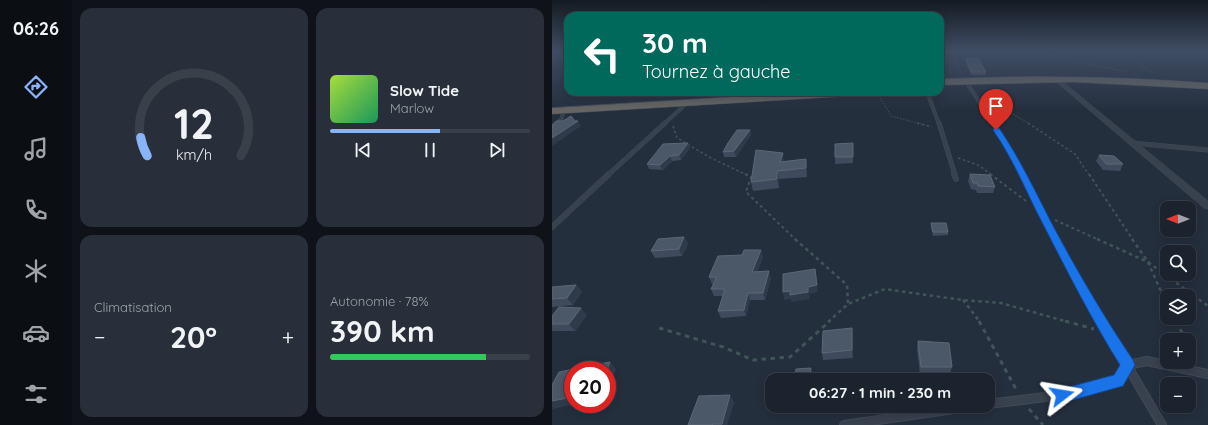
<!DOCTYPE html>
<html lang="fr">
<meta charset="utf-8">
<style>
:root{--surface:#1b232e;--page:#282f3a;--text:#f1f3f6;--muted:#a0a4aa;--line:#39404a;--accent:#8ab4f8}
body{margin:0;font-family:Quicksand,sans-serif;background:var(--page);color:var(--text);height:100vh;display:flex;flex-direction:column;font-size:15px;white-space:nowrap}
*{box-sizing:border-box;margin:0}
p{font-size:13px;color:var(--muted)}
.icon{flex:none;width:22px;height:22px;fill:none;stroke:currentColor;stroke-width:2;stroke-linecap:round;stroke-linejoin:round}
.map{position:relative;flex:1;overflow:hidden}
.drawer{display:flex;flex-direction:column;gap:8px;padding:8px;background:#0f1319;width:480px}
.drawer>*{flex:none}
.guide{position:absolute;left:12px;top:12px;width:380px;height:84px;border-radius:12px;box-shadow:0 2px 10px #0003,0 0 0 1px var(--line);background:#00695c;color:#fff;overflow:hidden}
.needle{width:26px;rotate:270deg}
.controls{position:absolute;left:608px;top:201px;display:grid;gap:8px}
.controls a{display:grid;place-items:center;width:36px;height:36px;border-radius:8px;background:var(--surface);box-shadow:0 2px 10px #0003,0 0 0 1px var(--line);font-size:20px}
.speed{position:absolute;left:12px;top:361px;display:flex;gap:8px;font-size:20px;font-weight:700;text-align:center}
.speed>*{display:grid;place-content:center;width:52px;height:52px;border-radius:50%;background:var(--surface);box-shadow:0 2px 10px #0003,0 0 0 1px var(--line);line-height:1}
.speed .limit{border:6px solid #d22;background:#fff;color:#111}
.pin{position:absolute;display:grid;place-items:center;width:34px;height:34px;color:#fff;margin:-41px -17px;border-radius:50% 50% 50% 0;rotate:-45deg;box-shadow:0 0 4px #0007}
.pin .icon{rotate:45deg}
.me{position:absolute;width:44px;margin:-22px;rotate:76deg;stroke-linejoin:round;filter:drop-shadow(0 0 3px #0008)}
.turn{display:flex;align-items:center;gap:14px;height:84px;padding:0 12px;font-size:18px}
.turn .icon{width:52px;height:52px;stroke-width:2.5}
.turn b{display:block;font-size:28px;line-height:34px}
.big{font-size:30px;font-weight:700;line-height:1.1}
.drawer .tile{flex:1;display:flex;flex-direction:column;justify-content:center;gap:6px;min-width:0;padding:0 14px;border-radius:12px;background:var(--page)}
.drawer .dial{align-items:center;gap:0}
.dial svg{height:104px;overflow:visible;fill:none;stroke:var(--line);stroke-width:7;stroke-linecap:round;text-anchor:middle}
.dial text{fill:var(--text);stroke:none}
.song{display:flex;align-items:center;gap:12px}
.cover{width:48px;height:48px;border-radius:6px;background:linear-gradient(135deg,hsl(80 70% 55%),hsl(150 70% 35%))}
.played{height:4px;border-radius:2px;background:linear-gradient(90deg,var(--accent) 55%,var(--line) 55%)}
.keys{display:flex;justify-content:space-around;direction:ltr}
.heat{display:flex;justify-content:space-between;align-items:center;font-size:22px;direction:ltr}
.charge{height:6px;border-radius:3px;background:linear-gradient(90deg,#34c759 78%,var(--line) 0)}
.drawer .tiles{flex:1;display:grid;gap:8px;grid-template-columns:repeat(2,1fr)}
.trip{position:absolute;left:213px;top:373px;width:230px;height:40px;border-radius:12px;background:var(--surface);box-shadow:0 2px 10px #0003,0 0 0 1px var(--line);font-weight:700;line-height:40px;text-align:center}
main{display:flex;flex:1;min-height:0}
.dock{display:flex;flex-direction:column;width:72px;justify-content:space-around;align-items:center;background:#0b0e12;color:var(--muted)}
.dock .icon{width:28px;height:28px}
.dock .on{color:var(--accent)}
.dock b{font-size:18px;color:var(--text)}
.map>svg:first-child{display:block}
.lines{fill:none;stroke-linecap:round;stroke-linejoin:round}
.service-far4-casing{stroke:#414a57;stroke-width:4}
.service-far3-casing{stroke:#414a57;stroke-width:5}
.service-far2-casing{stroke:#414a57;stroke-width:6}
.service-far1-casing{stroke:#414a57;stroke-width:8}
.service-casing{stroke:#414a57;stroke-width:10}
.minor-casing{stroke:#414a57;stroke-width:1}
.trunk-casing{stroke:#434c59;stroke-width:1}
.path-far4{stroke:#3f5557;stroke-width:1;stroke-dasharray:1.5 1.5;stroke-linecap:butt}
.path-far3{stroke:#3f5557;stroke-width:1.5;stroke-dasharray:2.5 2.5;stroke-linecap:butt}
.path-far2{stroke:#3f5557;stroke-width:2;stroke-dasharray:3 3;stroke-linecap:butt}
.path-far1{stroke:#3f5557;stroke-width:2.5;stroke-dasharray:3.5 3.5;stroke-linecap:butt}
.path{stroke:#3f5557;stroke-width:3;stroke-dasharray:4.5 4.5;stroke-linecap:butt}
.service-far4{stroke:#38414e;stroke-width:3.5}
.service-far3{stroke:#38414e;stroke-width:4}
.service-far2{stroke:#38414e;stroke-width:5.5}
.service-far1{stroke:#38414e;stroke-width:7}
.service{stroke:#38414e;stroke-width:8}
.minor{fill:#38414e;fill-rule:evenodd}
.trunk{fill:#656462;fill-rule:evenodd}
.wall{fill:#3f4b5c}
.shaded-wall{fill:#2f3b4b}
.building{fill:#4b5868;stroke:#5c6777}
.route{fill:#1a73e8;stroke:#114b97}
</style>
<main>
<nav class="dock">
<b>06:26</b>
<svg class="icon on" aria-label="directions" viewBox="0 0 24 24"><path d="M12 3l9 9-9 9-9-9zM9 14v-3h6M13 9l2 2-2 2"/></svg>
<svg class="icon" aria-label="music" viewBox="0 0 24 24"><path d="M9 18V5l10-2v13"/><circle cx="6" cy="18" r="3"/><circle cx="16" cy="16" r="3"/></svg>
<svg class="icon" aria-label="phone" viewBox="0 0 24 24"><path d="M5 4h4l2 5-3 2q2 4 5 5l2-3 5 2v4C11 20 4 13 5 4z"/></svg>
<svg class="icon" aria-label="climate" viewBox="0 0 24 24"><path d="M12 3v18M4 7l16 10M4 17L20 7"/></svg>
<svg class="icon" aria-label="car" viewBox="0 0 24 24"><path d="M5 17H2v-5l4-1 3-4h7l3 4 3 1v5h-3M9 17h6M6 11h13"/><circle cx="7" cy="17" r="2"/><circle cx="17" cy="17" r="2"/></svg>
<svg class="icon" aria-label="filters" viewBox="0 0 24 24"><path d="M4 7h16M4 17h16"/><circle cx="9" cy="7" r="2"/><circle cx="15" cy="17" r="2"/></svg>
</nav>
<section class="drawer">
<div class="tiles">
<div class="tile dial"><svg viewBox="0 0 100 80">
<path d="M14 69A42 42 0 1 1 86 69"/>
<path d="M14 69A42 42 0 0 1 9 55" stroke="#8ab4f8"/>
<text x="50" y="56" font-size="32" font-weight="700">12</text>
<text x="50" y="72" font-size="11">km/h</text>
</svg></div>
<div class="tile">
<div class="song"><i class="cover"></i><div><b>Slow Tide</b><p>Marlow</p></div></div>
<div class="played"></div>
<div class="keys"><svg class="icon" aria-label="previous" viewBox="0 0 24 24"><path d="M18 5L8 12l10 7zM5 5v14"/></svg><svg class="icon" aria-label="pause" viewBox="0 0 24 24"><path d="M8 5v14M16 5v14"/></svg><svg class="icon" aria-label="next" viewBox="0 0 24 24"><path d="M6 5l10 7-10 7zM19 5v14"/></svg></div>
</div>
<div class="tile"><p>Climatisation</p>
<div class="heat"><a>−</a><b class="big">20°</b><a>+</a></div>
</div>
<div class="tile"><p>Autonomie · 78%</p><b class="big">390 km</b><div class="charge"></div></div>
</div>
</section>
<div class="map">
<svg width="656" height="425" viewBox="0 0 656 425">
<rect width="100%" height="100%" fill="#242f3e"/>
<g class="lines">
<defs>
<g id="service-far4">
<polyline points="417,86 441,124"/>
<polyline points="375,92 387,124"/>
<polyline points="4,124 10,118 11,111"/>
<polyline points="112,124 136,102"/>
</g>
<g id="service-far3">
<polyline points="387,123 403,175"/>
<polyline points="441,123 460,153 471,175"/>
<polyline points="0,128 5,123"/>
<polyline points="580,143 656,150"/>
<polyline points="56,175 113,123"/>
</g>
<g id="service-far2">
<polyline points="402,174 404,179"/>
<polyline points="471,174 504,240"/>
<polyline points="0,227 57,174"/>
</g>
<polyline id="service-far1" points="504,239 549,322"/>
<g id="service">
<polyline points="549,321 610,425"/>
<polyline points="436,404 510,395 566,381 576,365 595,361 656,374"/>
<polyline points="292,425 423,406"/>
</g>
<polygon id="minor" points="508,83 512,83 656,201 656,209 652,208 508,85"/>
<g id="trunk">
<path d="M455 77C522 76 589 78 656 83V89L522 82 388 85V79Z"/>
<polygon points="261,92 318,92 313,95 0,114 0,108"/>
</g>
</defs>
<!-- service-far4 casing -->
<use href="#service-far4" class="service-far4-casing"/>
<!-- service-far3 casing -->
<use href="#service-far3" class="service-far3-casing"/>
<!-- service-far2 casing -->
<use href="#service-far2" class="service-far2-casing"/>
<!-- service-far1 casing -->
<use href="#service-far1" class="service-far1-casing"/>
<!-- service casing -->
<use href="#service" class="service-casing"/>
<!-- minor casing -->
<use href="#minor" class="minor-casing"/>
<!-- trunk casing -->
<use href="#trunk" class="trunk-casing"/>
<!-- path-far4 -->
<g class="path-far4">
<polyline points="396,51 399,74"/>
<polyline points="405,51 403,59 409,74"/>
<polyline points="475,51 575,72"/>
<polyline points="568,51 601,73"/>
<polyline points="635,51 656,60"/>
<polyline points="0,58 16,57"/>
<polyline points="13,83 16,82"/>
<polyline points="328,92 328,97 339,116 369,124"/>
<polyline points="435,99 478,124"/>
</g>
<!-- path-far3 -->
<g class="path-far3">
<polyline points="365,123 380,127"/>
<polyline points="476,123 523,154 537,175"/>
<polyline points="121,126 125,138 159,158 195,175"/>
<polyline points="406,158 426,165 440,175"/>
</g>
<!-- path-far2 -->
<g class="path-far2">
<polyline points="193,174 199,177 194,192 244,240"/>
<polyline points="438,174 474,201"/>
<polyline points="537,174 581,240"/>
<polyline points="503,220 547,240"/>
</g>
<!-- path-far1 -->
<g class="path-far1">
<polyline points="243,239 295,285 296,303"/>
<polyline points="545,239 596,262 656,306"/>
<polyline points="580,239 596,262 615,305"/>
<polyline points="411,300 428,322"/>
<polyline points="622,318 624,322"/>
<polyline points="276,322 296,304 333,289 410,300 449,303 516,322"/>
</g>
<!-- path -->
<g class="path">
<polyline points="427,321 465,391"/>
<polyline points="513,321 542,329"/>
<polyline points="624,321 634,340"/>
<polyline points="107,328 171,347 201,360 238,357 278,321"/>
<polyline points="637,346 646,361"/>
<polyline points="477,409 491,425"/>
</g>
<!-- service-far4 -->
<use href="#service-far4" class="service-far4"/>
<!-- service-far3 -->
<use href="#service-far3" class="service-far3"/>
<!-- service-far2 -->
<use href="#service-far2" class="service-far2"/>
<!-- service-far1 -->
<use href="#service-far1" class="service-far1"/>
<!-- service -->
<use href="#service" class="service"/>
<!-- minor -->
<use href="#minor" class="minor"/>
<!-- trunk -->
<use href="#trunk" class="trunk"/>
</g>
<!-- wall -->
<g class="wall">
<polygon points="414,58 434,72 434,75 419,75 413,61"/>
<polygon points="198,130 199,135 184,157 172,157 171,152"/>
<polygon points="301,143 301,163 283,164 283,157"/>
<polygon points="138,148 129,160 120,161 111,170 97,169 95,164"/>
<polygon points="547,155 571,164 568,171 551,170 544,161"/>
<polygon points="232,161 255,168 255,177 227,179 227,188 201,191 199,182"/>
<polygon points="418,174 443,187 441,193 425,193 424,190 419,189 416,181"/>
<polygon points="379,223 396,232 396,235 381,236 379,227"/>
<polygon points="132,237 136,244 130,256 103,258 99,251"/>
<polygon points="211,257 205,272 219,278 213,300 198,300 194,316 169,318 166,311 171,296 162,296 159,289 161,284 160,284 157,277"/>
<polygon points="24,285 30,292 21,305 0,307 0,287"/>
<polygon points="35,315 23,331 1,331 0,330 0,316"/>
<polygon points="301,335 301,358 271,360 270,353"/>
<polygon points="366,341 400,367 398,374 368,374 365,349"/>
<polygon points="182,402 175,425 136,425"/>
</g>
<!-- shaded-wall -->
<g class="shaded-wall">
<polygon points="26,121 29,126 0,146 0,138"/>
<polygon points="198,130 199,135 184,157 182,151"/>
<polygon points="136,143 138,148 129,160 127,155"/>
<polygon points="231,153 232,161 228,162"/>
<polygon points="118,156 120,161 111,170 108,165"/>
<polygon points="254,159 255,168 255,177 254,168"/>
<polygon points="225,171 227,179 227,188 225,179"/>
<polygon points="132,237 136,244 130,256 127,249"/>
<polygon points="209,250 211,257 202,279 200,272"/>
<polygon points="263,269 266,292 257,294 258,299 239,302 239,299 232,300 231,292 256,287"/>
<polygon points="217,271 219,278 213,300 211,293"/>
<polygon points="24,285 30,292 21,305 15,298"/>
<polygon points="196,293 198,300 194,316 192,310"/>
<polygon points="29,308 35,315 23,331 17,324"/>
<polygon points="300,328 301,335 301,358 300,350"/>
<polygon points="58,362 64,369 55,393 55,370"/>
<polygon points="259,368 260,372 259,380 257,380"/>
<polygon points="178,395 182,402 175,425 171,425 170,424"/>
<polygon points="21,397 21,404 24,404 0,409 0,401"/>
</g>
<!-- building -->
<g class="building">
<polygon points="414,58 426,58 434,72 419,72"/>
<polygon points="19,116 23,121 26,121 0,138 0,125 5,121 11,121"/>
<polygon points="185,130 198,130 182,151 171,152 176,143"/>
<polygon points="136,143 127,155 118,156 108,165 95,164 111,144"/>
<polygon points="301,143 301,157 283,157 283,144"/>
<polygon points="204,150 231,153 228,162 254,159 254,168 225,171 225,179 199,182"/>
<polygon points="547,155 562,156 571,164 554,164"/>
<polygon points="418,174 438,175 443,187 426,186 425,183 421,183"/>
<polygon points="379,223 394,223 396,232 381,232"/>
<polygon points="132,237 127,249 99,251 106,239"/>
<polygon points="192,250 209,250 200,272 217,271 211,293 196,293 192,310 166,311 173,289 159,289 165,277 157,277 166,256 190,255"/>
<polygon points="263,269 265,285 256,287 256,292 238,295 238,291 231,292 231,274"/>
<polygon points="24,285 15,298 0,299 0,287"/>
<polygon points="7,307 29,308 17,324 0,324 0,316"/>
<polygon points="300,328 300,350 270,353 271,331"/>
<polygon points="366,341 397,343 400,367 369,367"/>
<polygon points="58,362 55,370 21,370 21,397 0,401 0,385 7,372"/>
<polygon points="259,368 257,380 242,380 244,369"/>
<polygon points="178,395 170,424 161,424 160,425 136,425 147,396"/>
</g>
<!-- sky -->
<linearGradient id="sky" x2="0" y2="1"><stop stop-color="#141a22"/><stop offset="0.46" stop-color="#3f4d63"/><stop offset="1" stop-color="#3f4d63" stop-opacity="0"/></linearGradient>
<rect width="656" height="110" fill="url(#sky)"/>
<!-- route -->
<path class="route" d="M442 128H447C468 159 483 191 500 224 525 271 552 317 581 360L583 365 571 386 510 403 505 400 503 395 505 390 562 375 568 365C540 320 516 273 492 226 475 194 462 160 441 130Z"/>
</svg>
<div class="controls">
<a><svg class="needle" viewBox="-14 -14 28 28"><path d="M0-13l5 13h-10z" fill="#e53935"/><path d="M0 13l5-13h-10z" fill="#a0a4aa"/></svg></a>
<a><svg class="icon" aria-label="search" viewBox="0 0 24 24"><circle cx="10" cy="10" r="6"/><path d="M15 15l6 6"/></svg></a>
<a><svg class="icon" aria-label="layers" viewBox="0 0 24 24"><path d="M12 4l9 5-9 5-9-5zM3 14l9 5 9-5"/></svg></a>
<a>+</a>
<a>−</a>
</div>
<div class="speed"><div class="limit">20</div></div>
<div class="pin" style="left:444px;top:130px;background:#d93025"><svg class="icon" aria-label="arrive" viewBox="0 0 24 24"><path d="M6 21V4h12l-3 4 3 4H6"/></svg></div>
<svg class="me" style="left:510px;top:395px" viewBox="-20 -20 40 40"><path d="M0-17L14 15 0 8-14 15z" fill="#1a73e8" stroke="#fff" stroke-width="4"/></svg>
<div class="trip">06:27 · 1 min · 230 m</div>
<div class="guide">
<div class="turn"><svg class="icon" aria-label="left" viewBox="0 0 24 24"><path d="M17 20v-9H6M10 6l-5 5 5 5"/></svg><div><b>30 m</b>Tournez à gauche</div></div>
</div>
</div>
</main>
